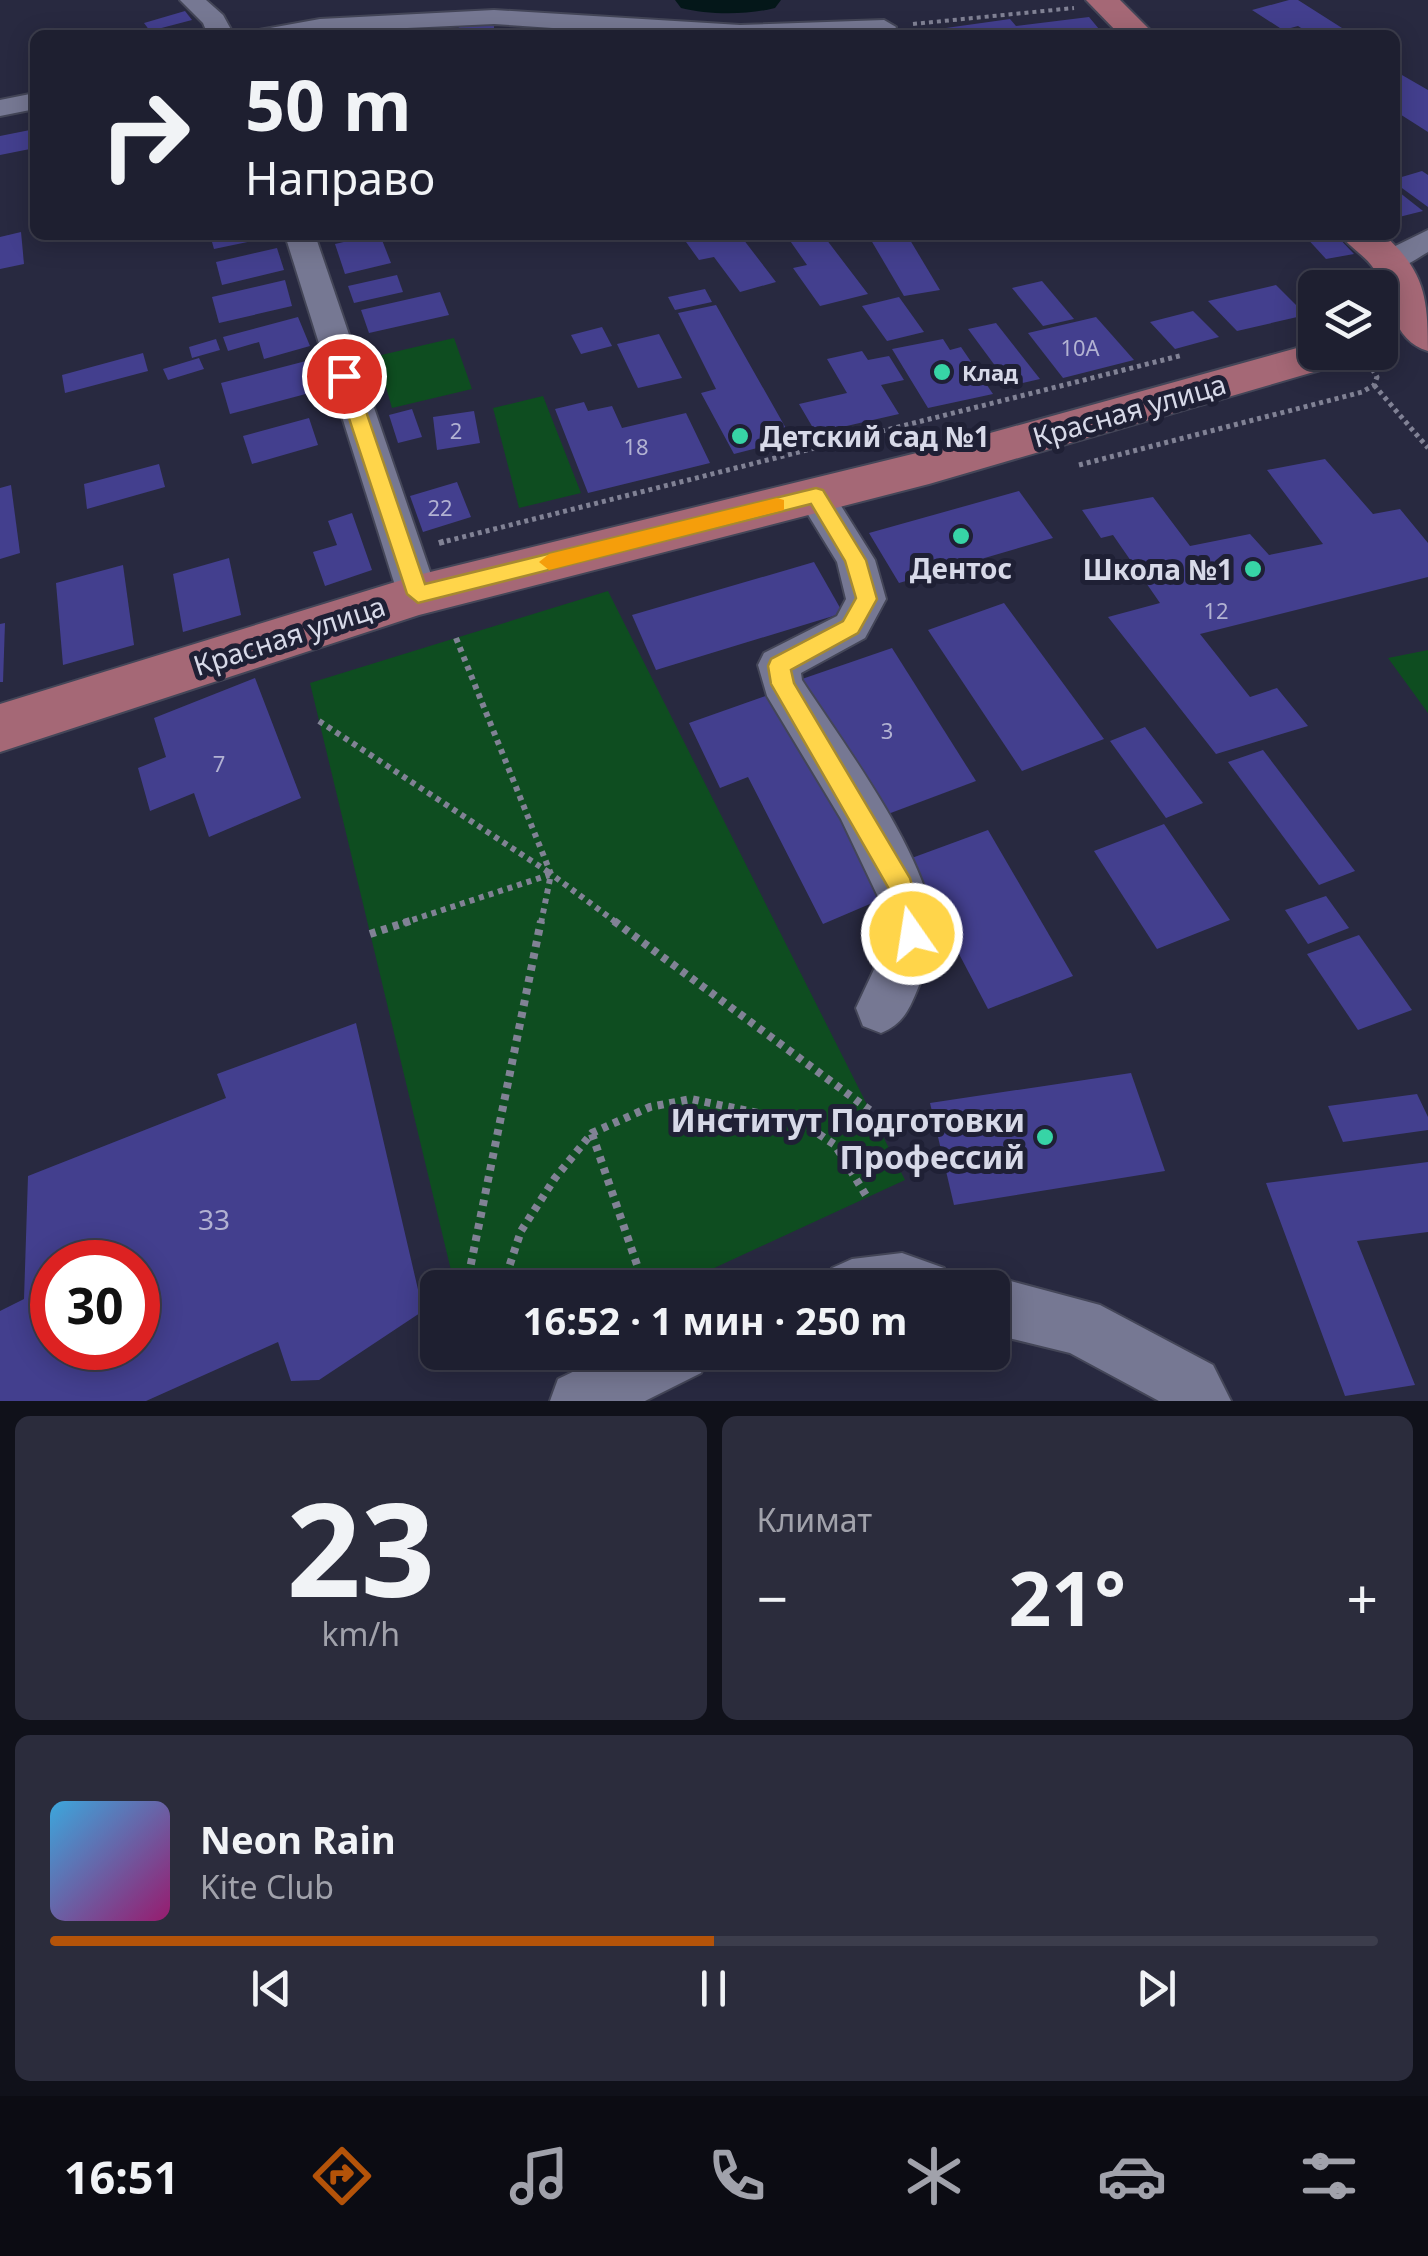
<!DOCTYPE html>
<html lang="ru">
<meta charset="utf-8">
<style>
:root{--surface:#1e1f30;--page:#2b2c3c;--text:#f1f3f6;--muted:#a1a2ab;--line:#3c3d4c;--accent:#b45309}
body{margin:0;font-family:"Noto Sans",sans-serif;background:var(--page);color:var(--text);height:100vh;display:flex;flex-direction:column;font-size:38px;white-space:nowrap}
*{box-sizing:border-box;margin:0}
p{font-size:32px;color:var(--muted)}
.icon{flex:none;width:55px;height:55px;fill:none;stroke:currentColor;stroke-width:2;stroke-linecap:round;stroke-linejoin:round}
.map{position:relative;height:1401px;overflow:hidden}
.details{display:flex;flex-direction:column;gap:15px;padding:15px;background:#10111a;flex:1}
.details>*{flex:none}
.hud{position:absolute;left:30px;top:30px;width:1370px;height:210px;border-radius:15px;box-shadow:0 5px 25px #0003,0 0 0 2px var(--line);background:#1e1f30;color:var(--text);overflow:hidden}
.controls{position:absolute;left:1298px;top:270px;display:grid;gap:20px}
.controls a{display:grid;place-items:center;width:100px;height:100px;border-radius:15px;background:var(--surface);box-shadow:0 5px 25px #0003,0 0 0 2px var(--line);font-size:50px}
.speed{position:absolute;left:30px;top:1240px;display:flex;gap:20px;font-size:50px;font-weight:700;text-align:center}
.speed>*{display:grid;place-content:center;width:130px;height:130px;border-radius:50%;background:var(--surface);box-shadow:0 5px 25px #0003,0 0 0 2px var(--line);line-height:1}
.speed .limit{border:15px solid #d22;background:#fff;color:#111}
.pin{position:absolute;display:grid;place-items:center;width:85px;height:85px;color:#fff;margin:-42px;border:5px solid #fff;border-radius:50%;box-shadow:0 2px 10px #0007}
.me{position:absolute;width:110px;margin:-55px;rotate:347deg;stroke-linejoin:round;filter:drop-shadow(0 0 8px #0008)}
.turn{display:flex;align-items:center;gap:35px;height:210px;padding:0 50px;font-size:45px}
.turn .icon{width:130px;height:130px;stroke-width:2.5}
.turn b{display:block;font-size:70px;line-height:85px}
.big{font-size:75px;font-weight:700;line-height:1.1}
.details .tile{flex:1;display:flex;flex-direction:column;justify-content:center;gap:15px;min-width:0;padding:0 35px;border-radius:15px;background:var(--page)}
.details .dial{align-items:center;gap:0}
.dial b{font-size:130px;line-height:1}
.song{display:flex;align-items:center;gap:30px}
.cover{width:120px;height:120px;border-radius:15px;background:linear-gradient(135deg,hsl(200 70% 55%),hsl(320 70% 35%))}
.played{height:10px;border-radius:5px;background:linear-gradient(90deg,var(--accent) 50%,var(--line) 50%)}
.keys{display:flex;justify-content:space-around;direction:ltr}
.heat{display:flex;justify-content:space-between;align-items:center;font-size:55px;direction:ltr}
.details .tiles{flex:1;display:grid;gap:15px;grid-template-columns:1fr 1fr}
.tile:last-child{grid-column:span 2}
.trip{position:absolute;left:420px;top:1270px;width:590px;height:100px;border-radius:15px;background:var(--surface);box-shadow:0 5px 25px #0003,0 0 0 2px var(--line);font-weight:700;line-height:100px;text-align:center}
.tabs{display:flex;height:160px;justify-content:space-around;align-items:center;background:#0c0c13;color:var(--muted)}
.tabs .icon{width:70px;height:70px}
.tabs .selected{color:var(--accent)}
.tabs b{font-size:45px;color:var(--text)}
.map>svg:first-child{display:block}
.green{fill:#0e4d20}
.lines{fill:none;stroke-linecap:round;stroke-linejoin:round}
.river{fill:#041719;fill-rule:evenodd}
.building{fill:#433f8e;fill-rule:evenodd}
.minor-casing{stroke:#444658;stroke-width:4}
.major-casing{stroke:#444658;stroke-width:4}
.path-far3{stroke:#818295;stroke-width:4;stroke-dasharray:4 4;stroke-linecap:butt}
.path-far2{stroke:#818295;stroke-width:5;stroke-dasharray:4 4;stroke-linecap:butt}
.path-far1{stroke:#818295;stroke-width:6;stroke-dasharray:5 5;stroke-linecap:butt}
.path{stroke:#818295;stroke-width:8;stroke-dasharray:6 6;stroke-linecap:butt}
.minor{fill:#767893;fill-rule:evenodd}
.major{fill:#a56876;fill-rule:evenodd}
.route{fill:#ffd54a;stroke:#a68a30;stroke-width:2.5}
.slow{fill:#f59e0b}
.poi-dot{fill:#37d4a6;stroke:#1f2035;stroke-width:4}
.labels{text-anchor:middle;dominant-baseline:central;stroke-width:10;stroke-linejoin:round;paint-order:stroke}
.number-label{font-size:22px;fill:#b2b2d2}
.far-poi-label{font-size:22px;font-weight:bold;fill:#d7d9e8;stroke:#1f2035;text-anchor:start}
.street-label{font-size:28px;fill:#d7d9e8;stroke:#1f2035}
.poi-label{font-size:28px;font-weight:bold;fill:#d7d9e8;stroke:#1f2035;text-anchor:start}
.near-number-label{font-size:28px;fill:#b2b2d2}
.near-poi-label{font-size:32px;font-weight:bold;fill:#d7d9e8;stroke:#1f2035;text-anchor:end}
</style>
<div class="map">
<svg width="1428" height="1401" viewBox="0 0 1428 1401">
<rect width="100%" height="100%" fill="#282940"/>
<!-- green -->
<g class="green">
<polygon points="454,338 472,389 392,408 377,356"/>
<polygon points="543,396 581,493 519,508 493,408"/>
<polygon points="608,591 905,1180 673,1287 455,1287 310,683"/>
<polygon points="1428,650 1428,713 1388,658"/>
</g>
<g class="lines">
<!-- river -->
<path class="river" d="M675 0H781L775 8C747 15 709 15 681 8Z"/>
</g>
<!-- building -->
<g class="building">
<polygon points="1289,0 1298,0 1353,35 1312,35 1298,26 1283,30 1252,10"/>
<polygon points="185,11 192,20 150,31 144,23"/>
<polygon points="1089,17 1104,35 896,35 1010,19 1016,26"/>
<polygon points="494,23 494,35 458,35 459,25"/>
<polygon points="423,28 423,35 382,35 383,31"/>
<polygon points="1395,71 1428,90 1428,132 1395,111"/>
<polygon points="35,129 35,148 0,155 0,136"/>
<polygon points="1422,171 1428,175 1428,207 1395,183 1395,179"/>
<polygon points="1395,189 1423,211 1395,218"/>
<polygon points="21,232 24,264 0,269 0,237"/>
<polygon points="210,235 271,235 272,237 214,249"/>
<polygon points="374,235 380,235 391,263 345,274 335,244"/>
<polygon points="681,235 740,235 776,282 740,292 714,257 699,260"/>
<polygon points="786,235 823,235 868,294 820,306 793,268 807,265"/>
<polygon points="868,235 907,235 940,290 904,296"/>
<polygon points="1304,235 1336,235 1354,254 1326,259"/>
<polygon points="277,248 284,270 222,285 216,262"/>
<polygon points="1366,271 1388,292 1380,294 1380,288 1319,288 1313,281"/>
<polygon points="397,275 403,292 354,303 348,286"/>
<polygon points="285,280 292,306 219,323 212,297"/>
<polygon points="1042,281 1074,319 1043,326 1012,288"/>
<polygon points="1276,285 1306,315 1237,331 1208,301"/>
<polygon points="705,289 712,302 675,310 668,297"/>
<polygon points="440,292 449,315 369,333 361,310"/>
<polygon points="899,297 924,332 887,341 862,306"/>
<polygon points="716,305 792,439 734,454 701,393 716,389 678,313"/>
<polygon points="1193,311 1219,337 1175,349 1150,322"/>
<polygon points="298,317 310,346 264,359 259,342 228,351 223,337"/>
<polygon points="1096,317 1134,360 1063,378 1028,333"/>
<polygon points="996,323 1040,379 1010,386 968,329"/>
<polygon points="602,327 612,346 581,354 571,335"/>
<polygon points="659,334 682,378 638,388 617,344"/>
<polygon points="216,339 220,350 192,358 189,347"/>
<polygon points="943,339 950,350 961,347 993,394 928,408 892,349"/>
<polygon points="862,351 868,360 889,356 904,380 881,385 899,414 816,433 799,404 847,393 827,359"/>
<polygon points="143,353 148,371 65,393 62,375"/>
<polygon points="199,358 204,369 168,380 163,369"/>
<polygon points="306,361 317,391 230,414 221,383"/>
<polygon points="584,402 588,411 612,406 622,428 686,413 710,463 588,493 555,409"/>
<polygon points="412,409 422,437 398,443 389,415"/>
<polygon points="474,411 480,443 437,450 433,417"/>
<polygon points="309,418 318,445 252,464 243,436"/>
<polygon points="1325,459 1373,514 1400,509 1428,543 1428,577 1200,634 1250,697 1277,688 1308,726 1216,754 1108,617 1160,603 1113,535 1101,538 1082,510 1153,497 1190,546 1250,534 1269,555 1323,544 1267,470"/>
<polygon points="159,464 165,487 87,509 84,484"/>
<polygon points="457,482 471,517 423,532 410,496"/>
<polygon points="11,485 20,553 0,559 0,488"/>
<polygon points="1019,491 1053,538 899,583 869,533"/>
<polygon points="352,513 372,570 325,586 313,552 337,545 328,521"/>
<polygon points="229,558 241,615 183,632 173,574"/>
<polygon points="814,562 843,613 656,670 632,615"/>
<polygon points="123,565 134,645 63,665 56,583"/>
<polygon points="1004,603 1104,739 1022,771 928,630"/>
<polygon points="5,623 3,682 0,682 0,624"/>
<polygon points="892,648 976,781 880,817 802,679"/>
<polygon points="255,678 301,798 209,837 194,793 150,811 138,768 166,757 154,718"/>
<polygon points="771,694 884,898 823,924 748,777 720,788 689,723"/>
<polygon points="1145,727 1203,803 1166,818 1110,741"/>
<polygon points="1263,750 1355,871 1319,885 1228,762"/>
<polygon points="1164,824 1230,920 1157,949 1094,851"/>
<polygon points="988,830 1073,976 988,1009 909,859"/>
<polygon points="1326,896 1349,928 1308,944 1285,910"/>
<polygon points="1359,935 1412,1010 1358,1030 1307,954"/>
<path d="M356 1023 423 1311 319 1380 291 1381 278 1342 146 1401H0V1311L24 1299 28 1176 226 1098 217 1074ZM52 1262H138V1348H52Z"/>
<polygon points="1131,1073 1165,1171 954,1205 930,1103"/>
<polygon points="1417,1094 1428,1117 1428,1130 1343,1142 1328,1106"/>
<polygon points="1428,1162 1428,1232 1357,1241 1415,1385 1345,1396 1266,1183"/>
</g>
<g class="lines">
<defs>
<g id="minor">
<polygon points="180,0 206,0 223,15 234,35 208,35 203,23"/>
<polygon points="494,10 740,25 884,20 896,27 893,32 871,35 656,35 494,24 255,35 259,30 320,19"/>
<polygon points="35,93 35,109 0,116 0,100"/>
<path d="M1428 230V252C1412 261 1399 273 1379 268L1375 261 1379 254Z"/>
<polygon points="285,235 315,235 438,595 432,606 418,610 404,606 398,595"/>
<path d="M815 482 828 485 875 560 886 599 865 638 801 673 802 680C845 746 926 853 935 930 937 949 925 971 918 988 909 1010 903 1024 881 1033L863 1026 856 1008 884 948 887 930 881 903 841 819 767 696 758 665 764 653 837 616 846 599 837 562 796 495 802 485Z"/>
<polygon points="902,1253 944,1268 953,1288 823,1288 832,1268 852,1259"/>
<polygon points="992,1276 1100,1305 1213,1365 1231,1401 1159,1401 1070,1353 992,1334 992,1288 970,1288"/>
<polygon points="614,1352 710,1352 701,1373 645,1401 550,1401 558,1379"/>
</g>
<g id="major">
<polygon points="1086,0 1120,0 1155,35 1120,35"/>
<path d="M1341 235H1384C1425 271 1428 299 1428 351 1392 341 1390 298 1374 269 1366 256 1350 248 1341 235Z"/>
<polygon points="1315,343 1315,352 1354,352 1348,362 929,484 419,615 0,752 0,704 418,575 929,450"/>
</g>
</defs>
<!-- minor casing -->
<use href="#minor" class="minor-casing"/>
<!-- major casing -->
<use href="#major" class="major-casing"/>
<!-- path-far3 -->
<polyline class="path-far3" points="913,24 1074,8"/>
<!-- path-far2 -->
<g class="path-far2">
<polyline points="1374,385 1428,448"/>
<polyline points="1079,465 1362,392 1374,385 1377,377 1368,362"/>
<polyline points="439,543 1183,355"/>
</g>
<!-- path-far1 -->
<g class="path-far1">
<polyline points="439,543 449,540"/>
<polyline points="456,638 551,874 617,923"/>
<polyline points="319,721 550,873"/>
<polyline points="403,923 549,875"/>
<polyline points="541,923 551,874"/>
</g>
<!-- path -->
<g class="path">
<polyline points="614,921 871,1111"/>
<polyline points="370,934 410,921"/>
<polyline points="592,1134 645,1288"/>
<polyline points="466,1288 541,921"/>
<polyline points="507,1288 506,1276 521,1231 555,1178 592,1133 650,1107 691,1099 801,1122 835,1145 867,1197"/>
<polyline points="514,1352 515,1361"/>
</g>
<!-- minor -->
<use href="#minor" class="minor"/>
<!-- major -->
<use href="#major" class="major"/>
</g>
<!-- route -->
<polygon class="route" points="344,370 354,376 425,584 816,488 823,490 866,560 877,599 858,633 791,670 794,683 910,878 925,934 921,943 912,946 903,943 889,889 771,684 768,666 771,659 843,621 856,598 845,561 811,504 418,603 407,594 335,376"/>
<!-- slow -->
<polygon class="slow" points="777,498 784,500 784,510 549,570 539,562 549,554"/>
<!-- markers -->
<g class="poi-dot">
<circle cx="942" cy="372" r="10"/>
<circle cx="740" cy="436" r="10"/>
<circle cx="961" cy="536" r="10"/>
<circle cx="1253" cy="569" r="10"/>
<circle cx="1045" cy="1137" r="10"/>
</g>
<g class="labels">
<!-- number labels -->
<g class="number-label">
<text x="1080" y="347">10А</text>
<text x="456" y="430">2</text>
<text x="636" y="446">18</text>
<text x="440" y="507">22</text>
<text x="1216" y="610">12</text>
<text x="887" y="730">3</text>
<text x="219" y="763">7</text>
</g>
<!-- far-poi labels -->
<g class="far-poi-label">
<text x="962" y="372">Клад</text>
</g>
<!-- street labels -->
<g class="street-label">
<text transform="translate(1129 410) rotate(-16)">Красная улица</text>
<text transform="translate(289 635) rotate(-18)">Красная улица</text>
</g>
<!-- poi labels -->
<g class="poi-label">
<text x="760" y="436">Детский сад №1</text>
<text x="961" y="568" text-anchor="middle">Дентос</text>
<text x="1233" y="569" text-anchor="end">Школа №1</text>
</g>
<!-- near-number labels -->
<g class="near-number-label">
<text x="214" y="1219">33</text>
</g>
<!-- near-poi labels -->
<g class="near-poi-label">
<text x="1025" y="1119">Институт Подготовки<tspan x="1025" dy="37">Профессий</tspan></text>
</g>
</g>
</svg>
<div class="controls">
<a><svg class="icon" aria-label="layers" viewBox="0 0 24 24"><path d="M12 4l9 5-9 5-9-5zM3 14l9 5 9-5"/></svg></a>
</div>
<div class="speed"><div class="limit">30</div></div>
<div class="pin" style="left:344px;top:376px;background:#d93025"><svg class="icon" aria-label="arrive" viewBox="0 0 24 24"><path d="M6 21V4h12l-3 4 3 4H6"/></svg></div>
<svg class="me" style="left:912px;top:934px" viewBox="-20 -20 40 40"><circle r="17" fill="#ffd54a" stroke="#fff" stroke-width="3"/><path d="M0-11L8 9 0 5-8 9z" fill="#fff"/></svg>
<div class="trip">16:52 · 1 мин · 250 m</div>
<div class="hud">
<div class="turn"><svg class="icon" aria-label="right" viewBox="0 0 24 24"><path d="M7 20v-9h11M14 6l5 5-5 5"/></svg><div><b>50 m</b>Направо</div></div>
</div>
</div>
<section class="details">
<div class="tiles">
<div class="tile dial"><b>23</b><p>km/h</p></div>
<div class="tile"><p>Климат</p>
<div class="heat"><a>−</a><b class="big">21°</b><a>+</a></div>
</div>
<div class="tile">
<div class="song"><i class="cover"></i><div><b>Neon Rain</b><p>Kite Club</p></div></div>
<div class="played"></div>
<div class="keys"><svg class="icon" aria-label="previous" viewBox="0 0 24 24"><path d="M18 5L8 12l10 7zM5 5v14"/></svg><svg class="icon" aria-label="pause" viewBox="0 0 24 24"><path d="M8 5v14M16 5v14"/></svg><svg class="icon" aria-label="next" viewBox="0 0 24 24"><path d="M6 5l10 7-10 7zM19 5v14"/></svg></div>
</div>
</div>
</section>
<nav class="tabs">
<b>16:51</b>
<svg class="icon selected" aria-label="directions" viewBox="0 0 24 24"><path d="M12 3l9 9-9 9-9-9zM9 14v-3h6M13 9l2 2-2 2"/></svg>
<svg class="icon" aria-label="music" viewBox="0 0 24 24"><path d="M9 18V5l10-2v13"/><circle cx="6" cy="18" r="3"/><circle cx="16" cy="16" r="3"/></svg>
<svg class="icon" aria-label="phone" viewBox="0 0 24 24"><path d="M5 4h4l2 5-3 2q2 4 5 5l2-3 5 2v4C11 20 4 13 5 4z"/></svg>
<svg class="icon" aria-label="climate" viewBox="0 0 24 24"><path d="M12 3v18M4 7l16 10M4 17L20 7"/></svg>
<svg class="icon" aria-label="car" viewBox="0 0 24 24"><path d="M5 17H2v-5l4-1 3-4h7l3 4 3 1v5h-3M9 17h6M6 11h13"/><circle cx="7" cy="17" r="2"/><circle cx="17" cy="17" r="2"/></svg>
<svg class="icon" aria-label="filters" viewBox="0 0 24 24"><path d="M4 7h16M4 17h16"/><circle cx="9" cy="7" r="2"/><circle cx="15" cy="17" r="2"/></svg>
</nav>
